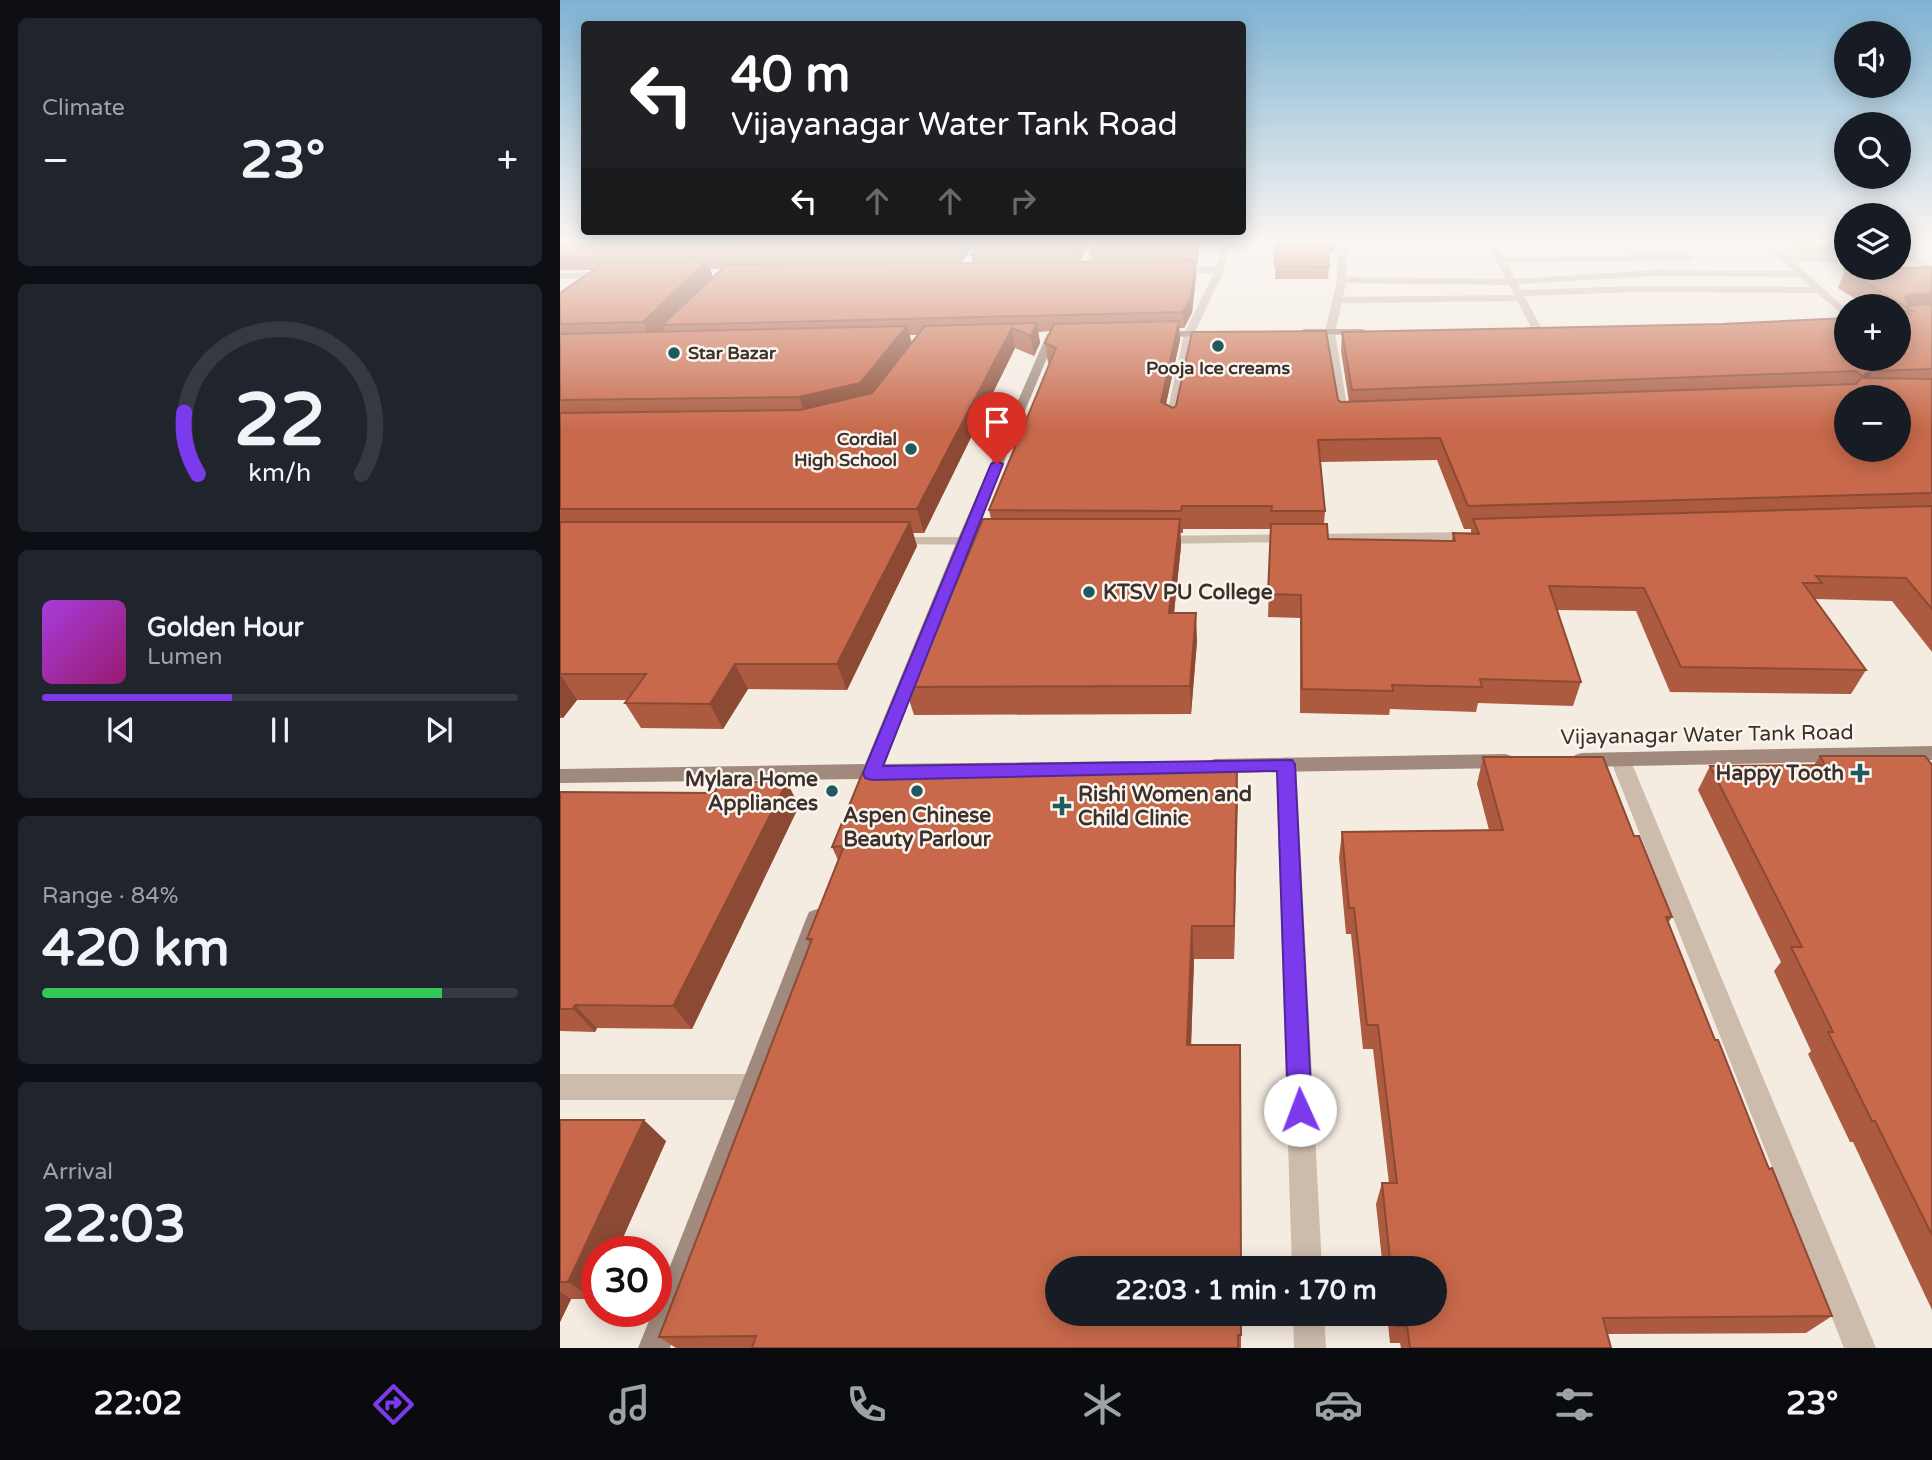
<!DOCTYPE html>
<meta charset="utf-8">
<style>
:root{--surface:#171b24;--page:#20242c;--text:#f1f3f6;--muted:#9ea1a6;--line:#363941;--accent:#7c3aed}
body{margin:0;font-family:"Varela Round",sans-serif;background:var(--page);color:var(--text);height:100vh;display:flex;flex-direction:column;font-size:26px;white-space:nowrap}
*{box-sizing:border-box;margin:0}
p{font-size:23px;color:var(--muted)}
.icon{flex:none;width:38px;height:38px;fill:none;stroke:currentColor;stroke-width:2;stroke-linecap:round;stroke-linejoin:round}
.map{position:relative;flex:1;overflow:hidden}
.drawer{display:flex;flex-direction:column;gap:18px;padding:18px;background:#0d0f14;width:560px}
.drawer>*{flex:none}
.top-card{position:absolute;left:21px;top:21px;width:665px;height:214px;border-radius:7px;box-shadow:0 4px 18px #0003;background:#202124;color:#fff;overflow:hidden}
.fabs{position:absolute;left:1274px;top:21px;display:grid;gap:14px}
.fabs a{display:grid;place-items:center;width:77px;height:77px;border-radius:50%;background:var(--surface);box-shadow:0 4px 18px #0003;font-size:35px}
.speed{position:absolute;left:21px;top:1236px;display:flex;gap:14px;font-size:35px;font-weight:700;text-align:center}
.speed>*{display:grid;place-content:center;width:91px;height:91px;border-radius:50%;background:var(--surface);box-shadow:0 4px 18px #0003;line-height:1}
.speed .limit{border:10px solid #d22;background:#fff;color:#111}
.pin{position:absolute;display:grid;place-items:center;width:60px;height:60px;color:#fff;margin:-72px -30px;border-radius:50% 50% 50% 0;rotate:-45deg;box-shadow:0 0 7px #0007}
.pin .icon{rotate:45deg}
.me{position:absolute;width:77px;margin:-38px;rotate:358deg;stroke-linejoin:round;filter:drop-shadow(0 0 5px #0008)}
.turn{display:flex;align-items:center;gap:24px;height:147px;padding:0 35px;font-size:32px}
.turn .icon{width:91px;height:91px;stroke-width:2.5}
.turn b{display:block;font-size:49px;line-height:60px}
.lanes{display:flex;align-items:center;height:66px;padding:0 35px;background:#0003;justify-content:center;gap:35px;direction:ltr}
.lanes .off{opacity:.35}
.big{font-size:52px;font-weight:700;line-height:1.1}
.drawer .widget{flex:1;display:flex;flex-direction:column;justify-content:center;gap:10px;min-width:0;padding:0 24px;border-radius:10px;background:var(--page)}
.drawer .dial{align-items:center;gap:0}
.dial svg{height:182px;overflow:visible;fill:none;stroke:var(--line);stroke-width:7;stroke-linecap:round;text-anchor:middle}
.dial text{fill:var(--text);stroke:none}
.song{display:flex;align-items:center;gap:21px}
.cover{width:84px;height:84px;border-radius:10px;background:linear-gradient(135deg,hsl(280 70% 55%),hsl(320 70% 35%))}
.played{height:7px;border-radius:4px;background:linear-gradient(90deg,var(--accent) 40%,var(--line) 40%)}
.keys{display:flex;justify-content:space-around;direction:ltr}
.heat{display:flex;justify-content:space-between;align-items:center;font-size:38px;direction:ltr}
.charge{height:10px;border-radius:5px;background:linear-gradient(90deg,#34c759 84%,var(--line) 0)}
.trip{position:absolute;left:485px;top:1256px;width:402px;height:70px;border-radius:35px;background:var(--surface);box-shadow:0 4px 18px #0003;font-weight:700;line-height:70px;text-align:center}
.tabs{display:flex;height:112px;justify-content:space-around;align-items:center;background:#090b0e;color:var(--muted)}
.tabs .icon{width:49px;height:49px}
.tabs .selected{color:var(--accent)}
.tabs b{font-size:32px;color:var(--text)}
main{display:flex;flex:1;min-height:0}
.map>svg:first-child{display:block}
.green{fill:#b8c4a0}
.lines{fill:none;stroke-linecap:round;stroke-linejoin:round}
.street{fill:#cdbbac;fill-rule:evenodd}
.secondary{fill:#a18a7d;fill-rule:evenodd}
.wall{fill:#ac5a40;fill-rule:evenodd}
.shaded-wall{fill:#8c4a34}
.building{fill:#c8694b;stroke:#8c4a34;stroke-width:2;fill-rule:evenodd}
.route{fill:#7c3aed;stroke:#51269a;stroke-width:2}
.poi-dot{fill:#1f5a5e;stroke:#fbf5ee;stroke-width:2.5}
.labels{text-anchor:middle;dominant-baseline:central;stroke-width:5;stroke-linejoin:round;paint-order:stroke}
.far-poi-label{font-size:18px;font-weight:bold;fill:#3b302b;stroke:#fbf5ee;text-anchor:start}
.poi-label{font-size:21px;font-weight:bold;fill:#3b302b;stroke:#fbf5ee;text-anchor:start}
.street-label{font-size:21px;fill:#3b302b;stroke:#fbf5ee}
</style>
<main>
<section class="drawer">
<div class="widget"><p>Climate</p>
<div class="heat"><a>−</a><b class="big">23°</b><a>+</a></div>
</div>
<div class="widget dial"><svg viewBox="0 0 100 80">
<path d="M14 69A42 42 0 1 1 86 69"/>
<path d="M14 69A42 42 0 0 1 8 42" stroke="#7c3aed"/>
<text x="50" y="56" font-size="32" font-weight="700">22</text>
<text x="50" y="72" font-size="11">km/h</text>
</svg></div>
<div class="widget">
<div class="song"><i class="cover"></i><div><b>Golden Hour</b><p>Lumen</p></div></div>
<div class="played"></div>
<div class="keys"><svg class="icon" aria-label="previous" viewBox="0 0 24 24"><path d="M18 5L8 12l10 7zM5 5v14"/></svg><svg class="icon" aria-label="pause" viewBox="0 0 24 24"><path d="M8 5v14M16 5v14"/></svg><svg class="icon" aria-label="next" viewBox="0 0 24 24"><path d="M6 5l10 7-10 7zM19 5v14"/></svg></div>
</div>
<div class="widget"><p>Range · 84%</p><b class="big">420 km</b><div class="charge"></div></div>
<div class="widget"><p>Arrival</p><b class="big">22:03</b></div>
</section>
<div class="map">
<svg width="1372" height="1348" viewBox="0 0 1372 1348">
<rect width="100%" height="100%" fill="#f4ebe1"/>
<!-- green -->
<polygon class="green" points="1221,241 1286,241 1286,258 1239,257"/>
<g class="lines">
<!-- street -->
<g class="street">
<polygon points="533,241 541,241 525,273 519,273"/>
<polygon points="662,241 670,241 664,270 634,334 617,423 607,426 605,423 624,334 654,273 614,273 610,270 614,267 656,267"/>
<path d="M777 241H785L787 277 946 279 927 241H935L944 257 1130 254 1134 257 1130 260 947 263 955 279 1095 270 1234 271 1202 241H1211L1227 255 1286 257V263L1233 261 1286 309V317L1257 293 1078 292 964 296 982 329 977 332 972 329 957 301 782 303 775 332 788 413 796 417 783 421 777 417 765 332 777 280ZM1095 276 1240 277 1251 287 1078 286 961 290 958 284ZM786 283 949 285 955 295 783 297Z"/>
<polygon points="1339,247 1372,268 1372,275 1339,254"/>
<polygon points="0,273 47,272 52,275 47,278 0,279"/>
<polygon points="917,532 924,536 922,539 598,544 591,540 598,536"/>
<polygon points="332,537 437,537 444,541 437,545 327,544 325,541"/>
<polygon points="1060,752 1067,754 1070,759 1316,1348 1284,1348 1050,759 1053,754"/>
<polygon points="726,757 733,759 736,764 762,1269 732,1269 716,764 719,759"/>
<polygon points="0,1074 194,1074 203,1078 207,1087 203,1096 194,1100 0,1100"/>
<polygon points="733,1314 764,1314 766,1348 734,1348"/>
</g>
<!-- secondary -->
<g class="secondary">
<polygon points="744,329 803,329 808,332 803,335 740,334 739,332"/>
<polygon points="653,331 658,334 657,336 597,337 592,334 597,331"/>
<polygon points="487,334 496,336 411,541 325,764 574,761 581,763 584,768 581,773 319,779 315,787 308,789 301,787 299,779 0,783 0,769 305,764 397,541"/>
<polygon points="1372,746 1372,760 1022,767 1015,765 1012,760 1015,755 1022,753"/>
<polygon points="945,754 952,756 955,761 952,766 945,768 655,773 648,771 645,766 648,761 655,759"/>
<polygon points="257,909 265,912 268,919 110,1348 78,1348 93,1311 96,1311 96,1302 246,919 249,912"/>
</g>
</g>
<!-- wall -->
<g class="wall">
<path d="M0 241H416L401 263H413L411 255 419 241H531L520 262H532L531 253 537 241H640L637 265H636V276L632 313 624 328H619L620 340 606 404 613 408 778 400 781 402H789L781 351 782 332 1339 359V306H1307L1278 288 1285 270 1372 267V652L1332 601 1255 599 1306 670 1291 694 1110 692 1076 611 997 610 1021 682 1013 706 918 703 916 712 830 709 829 715 740 713V618L708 617 711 529H623V533H620L621 546 614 613 637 641 631 714 354 715 345 687 431 519 429 510 490 363H488L485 343 491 331 478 332 480 343 474 356 455 348 364 533H353L357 546 287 690 188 689 163 729 81 728 65 703 67 700H17L3 718H0V293L33 270H0ZM150 269H161L153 277ZM350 335H358L352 343ZM877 460 904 529H911V534L893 533 892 541 768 539 764 524 765 511 760 462Z"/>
<polygon points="716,241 774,252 768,253 769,267 768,279 715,279"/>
<polygon points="1260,756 1372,765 1372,1310 1293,1142 1290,1142 1248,1054 1251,1051 1214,971 1221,962 1138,790 1150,766 1254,765"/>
<polygon points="923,757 1074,836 1112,917 1108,923 1155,1040 1272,1316 1246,1333 1047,1334 1051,1348 841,1348 840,1343 830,1343 827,1314 875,1314 875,1269 823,1269 816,1204 822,1183 829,1183 813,1049 803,1049 791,934 786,934 779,858 782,832 929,830 917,784"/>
<polygon points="677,763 674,959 634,959 631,1045 681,1314 681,1348 116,1348 99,1337 250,944 247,939 278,860 272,847 551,773"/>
<polygon points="0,792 239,806 132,1029 37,1028 35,1032 0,1031"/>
<polygon points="0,1120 106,1141 57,1251 37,1251 36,1299 11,1299 0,1322"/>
</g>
<!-- shaded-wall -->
<g class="shaded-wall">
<polygon points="406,241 416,241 399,267 396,255"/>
<polygon points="523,241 531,241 517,266 516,254"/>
<polygon points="638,241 640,241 637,265 637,252"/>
<polygon points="775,241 774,252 766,253 767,242"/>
<polygon points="147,261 154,280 102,325 104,330 92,342 83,322"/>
<polygon points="636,261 636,276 632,313 624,328 623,312"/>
<polygon points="1372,293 1372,310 1353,311 1342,304 1347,295"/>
<polygon points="619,321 620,340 602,422 601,402"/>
<polygon points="477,323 480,343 474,356 471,336"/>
<polygon points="347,326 352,346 307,405 247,418 239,397"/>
<polygon points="452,328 455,348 364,533 357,509"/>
<polygon points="1312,371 1303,391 1305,374"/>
<polygon points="620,519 621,546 611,641 609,613"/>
<polygon points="350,522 357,546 287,690 277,664"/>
<polygon points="636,613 637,641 631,714 630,686"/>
<polygon points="175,664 188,689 163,729 150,704"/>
<polygon points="0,674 17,700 3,718 0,714"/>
<polygon points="677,763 678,797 674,959 674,926"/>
<polygon points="227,782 239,806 132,1029 113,1006"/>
<polygon points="632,926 634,959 630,1076 627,1045"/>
<polygon points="15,1005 37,1028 35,1032 13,1009"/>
<polygon points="84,1120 106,1141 57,1251 37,1251 37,1296 36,1299 8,1282"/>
<polygon points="0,1292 11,1299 0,1322"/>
</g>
<!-- building -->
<g class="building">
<polygon points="0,241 406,241 396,255 0,258"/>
<polygon points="419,241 523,241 516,254 411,255"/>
<polygon points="537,241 638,241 637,252 531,253"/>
<polygon points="716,241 770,241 767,242 769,267 715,266"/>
<polygon points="147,261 83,322 0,324 0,293 44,263"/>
<polygon points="636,261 631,297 623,312 102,325 166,265"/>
<path d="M1372 267V293L1347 295 1345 298 1348 306 1372 304V369L1312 371 1305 374 1304 378 1372 379V493L908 506 880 438 758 440 765 511H711L712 506H622L621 511 429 510 496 348 485 343 494 324 619 321 601 402 613 408 616 406 632 332 766 331 778 400 781 402 1296 384 1303 376 1295 371 792 390 782 332 1162 324 1286 318V359H1339V315L1350 314 1345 311H1353L1285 270ZM1286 397H1339V450H1286Z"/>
<polygon points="477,323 471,336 452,328 357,509 0,509 0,413 240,410 312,393 365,326"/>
<polygon points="347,326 300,383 239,397 0,400 0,334"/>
<polygon points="1372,506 1372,609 1346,578 1256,576 1262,583 1243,583 1306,670 1121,667 1084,588 989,586 1021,682 920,679 922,687 832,685 833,691 742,689 741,595 708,594 711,524 767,524 768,539 895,541 893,533 919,534 913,519"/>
<polygon points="423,519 620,519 609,613 636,613 630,686 345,687 379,605 387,605"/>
<polygon points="0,522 350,522 277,664 175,664 150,704 65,703 86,674 0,674"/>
<polygon points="1260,756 1365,756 1372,765 1372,1235 1315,1121 1312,1121 1268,1032 1273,1032 1231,947 1242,947 1150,766 1265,765"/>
<polygon points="923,757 1043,757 1074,836 1079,836 1112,917 1106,917 1155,1040 1158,1040 1209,1169 1212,1168 1272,1316 1043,1318 1051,1348 850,1348 847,1326 837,1326 836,1314 875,1314 875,1269 831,1269 822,1183 837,1183 818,1025 807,1025 794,908 789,908 782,832 943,830"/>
<polygon points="677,763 674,926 632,926 627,1045 680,1045 681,1269 497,1269 497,1314 681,1314 681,1335 678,1335 678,1348 192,1348 196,1336 99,1337 252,939 247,939 284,846 272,847 302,774 551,773 552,764"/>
<polygon points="160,782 227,782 113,1006 15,1005 13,1009 0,1009 0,792 154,793"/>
<polygon points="0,1120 84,1120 8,1282 0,1282"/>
</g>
<!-- sky -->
<linearGradient id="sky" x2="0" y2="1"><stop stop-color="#7eb2d2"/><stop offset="0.56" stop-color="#faf6f2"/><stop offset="1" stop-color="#faf6f2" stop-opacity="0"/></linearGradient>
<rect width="1372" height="430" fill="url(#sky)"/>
<!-- route -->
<polygon class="route" points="437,461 443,464 323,766 732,760 735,764 752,1110 749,1118 740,1122 731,1118 728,1110 717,771 312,780 305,778 303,773 431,464"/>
<!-- markers -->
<g class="poi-dot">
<circle cx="658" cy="346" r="7"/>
<circle cx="114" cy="353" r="7"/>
<circle cx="351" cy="449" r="7"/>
<circle cx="529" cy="592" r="7"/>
<path d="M1296.5 762.5h7v7h7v7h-7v7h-7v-7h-7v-7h7z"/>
<circle cx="272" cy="791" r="7"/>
<circle cx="357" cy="791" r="7"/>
<path d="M498.5 795.5h7v7h7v7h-7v7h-7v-7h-7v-7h7z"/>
</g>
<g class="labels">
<!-- far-poi labels -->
<g class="far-poi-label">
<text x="128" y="353">Star Bazar</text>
<text x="658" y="368" text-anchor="middle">Pooja Ice creams</text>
<text x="337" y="439" text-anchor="end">Cordial<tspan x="337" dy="21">High School</tspan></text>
</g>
<!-- poi labels -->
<g class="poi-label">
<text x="543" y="592">KTSV PU College</text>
<text x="1284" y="773" text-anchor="end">Happy Tooth</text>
<text x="258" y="779" text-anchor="end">Mylara Home<tspan x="258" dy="24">Appliances</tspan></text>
<text x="518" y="794">Rishi Women and<tspan x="518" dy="24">Child Clinic</tspan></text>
<text x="357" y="815" text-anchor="middle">Aspen Chinese<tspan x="357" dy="24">Beauty Parlour</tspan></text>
</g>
<!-- street labels -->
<g class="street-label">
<text transform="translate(1147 735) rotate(-1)">Vijayanagar Water Tank Road</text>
</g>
</g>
</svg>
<div class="fabs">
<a><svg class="icon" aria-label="sound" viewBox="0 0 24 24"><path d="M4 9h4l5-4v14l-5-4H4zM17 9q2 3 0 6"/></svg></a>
<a><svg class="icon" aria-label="search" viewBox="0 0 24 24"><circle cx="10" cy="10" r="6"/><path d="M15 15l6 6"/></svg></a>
<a><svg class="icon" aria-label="layers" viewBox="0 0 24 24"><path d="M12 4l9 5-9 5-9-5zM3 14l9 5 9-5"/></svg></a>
<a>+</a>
<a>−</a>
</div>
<div class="speed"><div class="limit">30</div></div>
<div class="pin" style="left:437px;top:464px;background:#d93025"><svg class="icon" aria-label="arrive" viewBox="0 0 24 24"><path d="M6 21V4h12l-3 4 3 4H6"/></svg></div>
<svg class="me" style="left:740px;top:1110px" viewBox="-20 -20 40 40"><circle r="19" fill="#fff"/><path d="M0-13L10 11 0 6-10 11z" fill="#7c3aed"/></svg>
<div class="trip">22:03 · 1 min · 170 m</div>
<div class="top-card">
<div class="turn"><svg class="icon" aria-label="left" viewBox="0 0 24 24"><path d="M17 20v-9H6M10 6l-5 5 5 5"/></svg><div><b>40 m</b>Vijayanagar Water Tank Road</div></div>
<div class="lanes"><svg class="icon" aria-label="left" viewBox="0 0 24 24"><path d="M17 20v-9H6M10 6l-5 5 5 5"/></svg><svg class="icon off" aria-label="ahead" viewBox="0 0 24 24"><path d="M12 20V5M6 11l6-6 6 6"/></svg><svg class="icon off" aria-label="ahead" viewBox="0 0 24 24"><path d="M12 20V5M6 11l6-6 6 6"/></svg><svg class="icon off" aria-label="right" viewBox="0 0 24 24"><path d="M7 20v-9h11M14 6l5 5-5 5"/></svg></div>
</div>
</div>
</main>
<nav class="tabs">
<b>22:02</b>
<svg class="icon selected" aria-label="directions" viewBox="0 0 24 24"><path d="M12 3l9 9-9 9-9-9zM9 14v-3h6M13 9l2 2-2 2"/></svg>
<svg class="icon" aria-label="music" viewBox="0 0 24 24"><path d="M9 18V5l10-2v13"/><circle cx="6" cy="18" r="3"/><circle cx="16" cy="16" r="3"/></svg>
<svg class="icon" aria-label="phone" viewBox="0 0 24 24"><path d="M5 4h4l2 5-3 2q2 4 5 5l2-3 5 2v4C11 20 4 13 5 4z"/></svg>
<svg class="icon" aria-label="climate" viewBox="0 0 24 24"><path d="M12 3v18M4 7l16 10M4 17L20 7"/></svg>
<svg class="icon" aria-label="car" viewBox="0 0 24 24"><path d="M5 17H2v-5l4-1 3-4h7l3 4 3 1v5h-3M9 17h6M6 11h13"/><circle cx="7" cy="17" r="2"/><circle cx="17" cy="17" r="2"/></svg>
<svg class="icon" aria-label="filters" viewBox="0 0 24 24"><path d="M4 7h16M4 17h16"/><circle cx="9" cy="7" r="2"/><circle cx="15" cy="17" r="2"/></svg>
<b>23°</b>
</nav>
